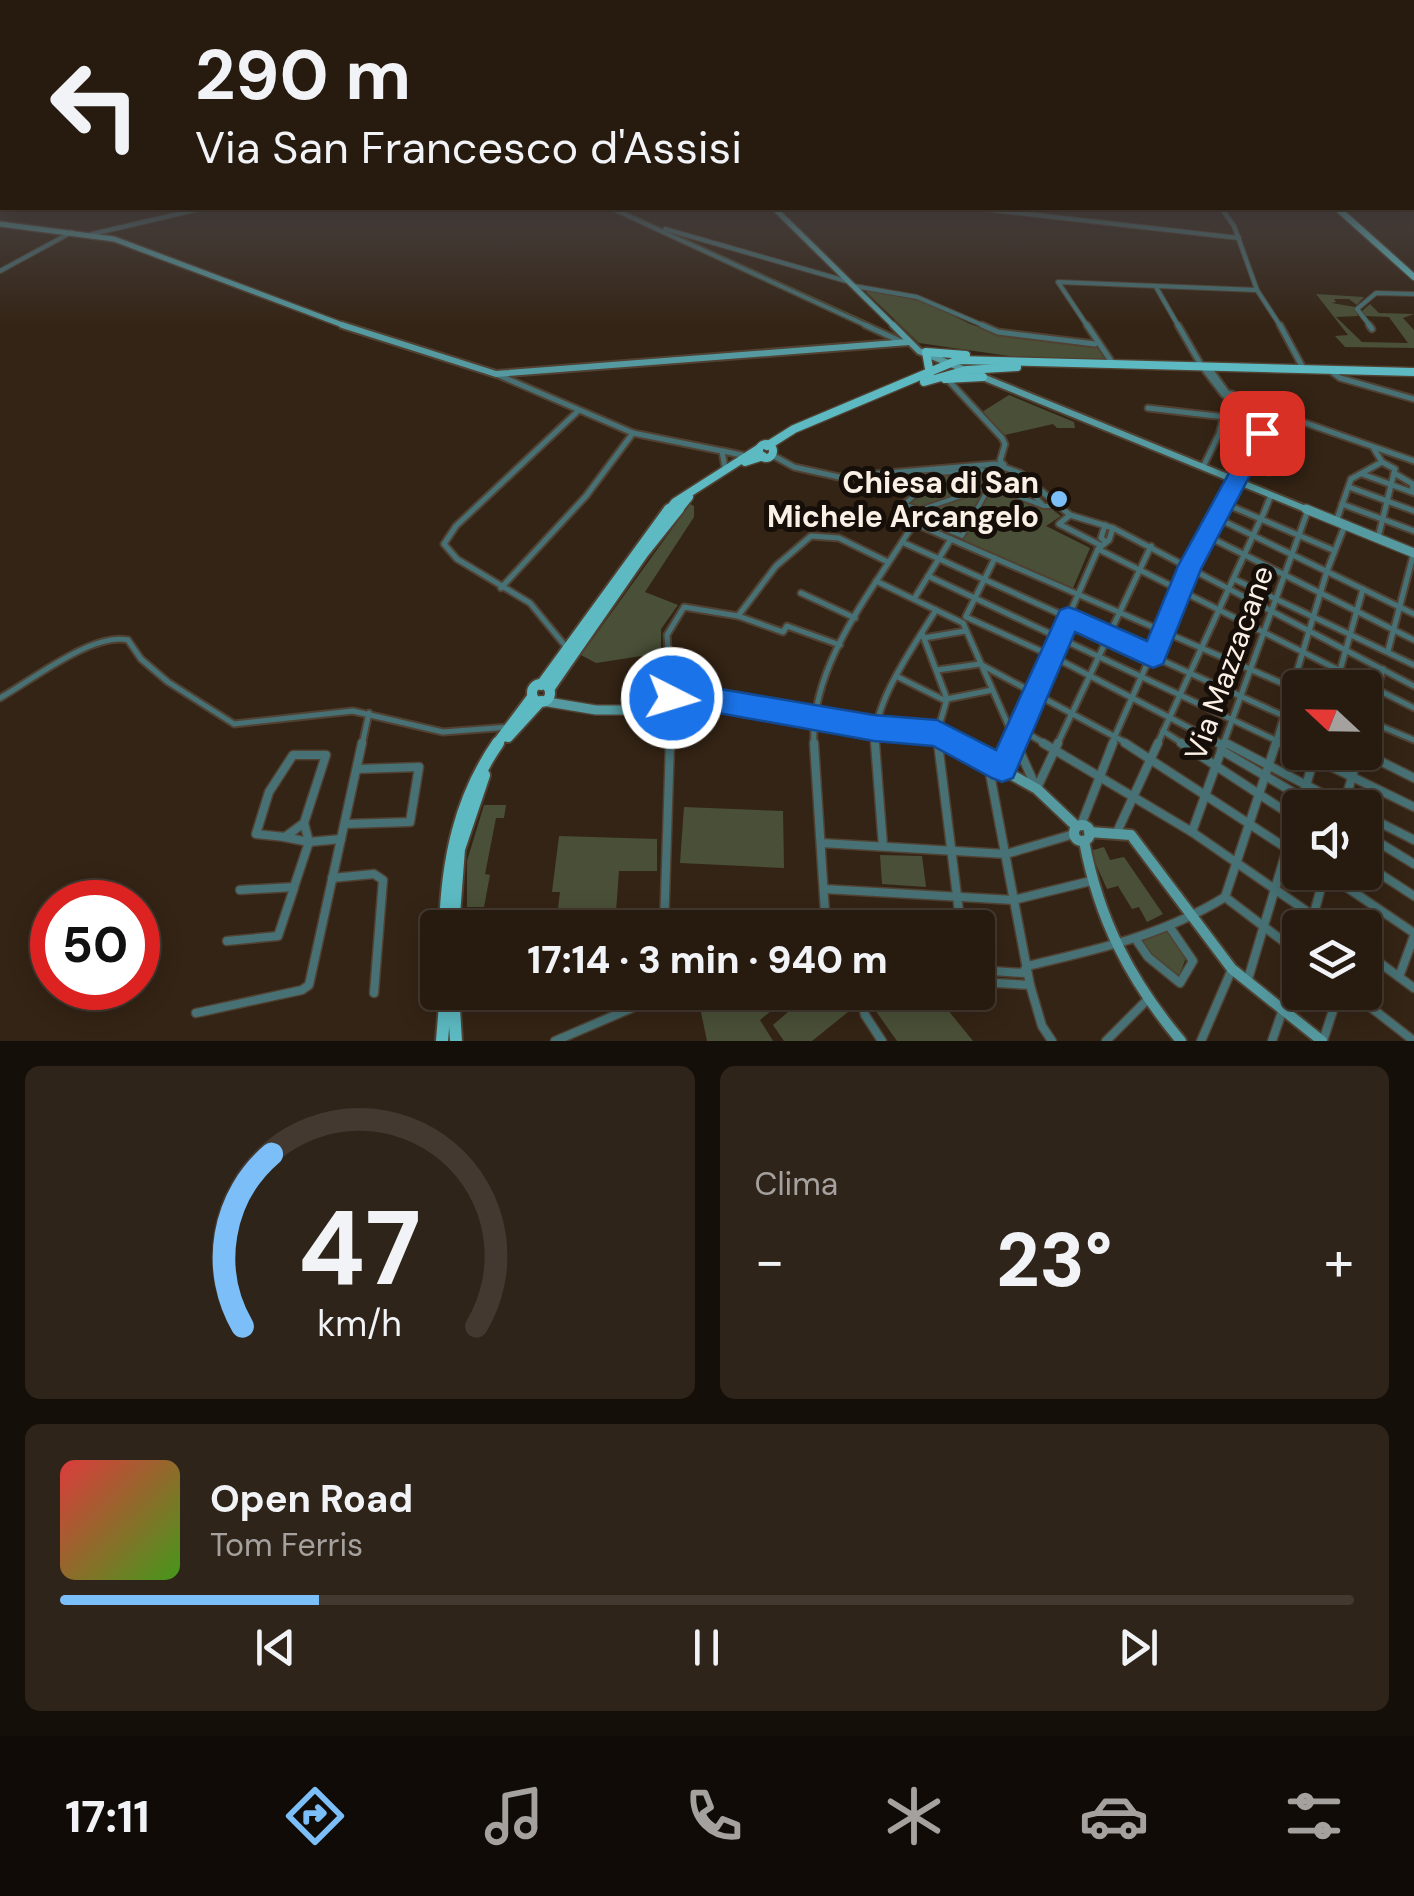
<!DOCTYPE html>
<html lang="it">
<meta charset="utf-8">
<style>
:root{--surface:#271b10;--page:#2f2419;--text:#f1f3f6;--muted:#a4a19f;--line:#433930;--accent:#7bbef8}
body{margin:0;font-family:"DM Sans",sans-serif;background:var(--page);color:var(--text);height:100vh;display:flex;flex-direction:column;font-size:38px;white-space:nowrap}
*{box-sizing:border-box;margin:0}
p{font-size:32px;color:var(--muted)}
.icon{flex:none;width:55px;height:55px;fill:none;stroke:currentColor;stroke-width:2;stroke-linecap:round;stroke-linejoin:round}
.map{position:relative;height:1041px;overflow:hidden}
.drawer{display:flex;flex-direction:column;gap:25px;padding:25px;background:#150f09;flex:1}
.drawer>*{flex:none}
.top-card{position:absolute;left:0px;top:0px;width:1415px;height:210px;box-shadow:0 5px 25px #0003,0 0 0 2px var(--line);background:#271b10;color:var(--text);overflow:hidden}
.needle{width:65px;rotate:292deg}
.tools{position:absolute;left:1282px;top:670px;display:grid;gap:20px}
.tools a{display:grid;place-items:center;width:100px;height:100px;border-radius:10px;background:var(--surface);box-shadow:0 5px 25px #0003,0 0 0 2px var(--line);font-size:50px}
.speed{position:absolute;left:30px;top:880px;display:flex;gap:20px;font-size:50px;font-weight:700;text-align:center}
.speed>*{display:grid;place-content:center;width:130px;height:130px;border-radius:50%;background:var(--surface);box-shadow:0 5px 25px #0003,0 0 0 2px var(--line);line-height:1}
.speed .limit{border:15px solid #d22;background:#fff;color:#111}
.pin{position:absolute;display:grid;place-items:center;width:85px;height:85px;color:#fff;margin:-42px;border-radius:20px;box-shadow:0 5px 15px #0006}
.me{position:absolute;width:110px;margin:-55px;rotate:95deg;stroke-linejoin:round;filter:drop-shadow(0 0 8px #0008)}
.turn{display:flex;align-items:center;gap:35px;height:210px;padding:0 30px;font-size:45px}
.turn .icon{width:130px;height:130px;stroke-width:2.5}
.turn b{display:block;font-size:70px;line-height:85px}
.big{font-size:75px;font-weight:800;line-height:1.1}
.drawer .widget{flex:1;display:flex;flex-direction:column;justify-content:center;gap:15px;min-width:0;padding:0 35px;border-radius:15px;background:var(--page)}
.drawer .dial{align-items:center;gap:0}
.dial svg{height:260px;overflow:visible;fill:none;stroke:var(--line);stroke-width:7;stroke-linecap:round;text-anchor:middle}
.dial text{fill:var(--text);stroke:none}
.song{display:flex;align-items:center;gap:30px}
.cover{width:120px;height:120px;border-radius:15px;background:linear-gradient(135deg,hsl(0 70% 55%),hsl(100 70% 35%))}
.played{height:10px;border-radius:5px;background:linear-gradient(90deg,var(--accent) 20%,var(--line) 20%)}
.keys{display:flex;justify-content:space-around;direction:ltr}
.heat{display:flex;justify-content:space-between;align-items:center;font-size:55px;direction:ltr}
.drawer .tiles{flex:1;display:grid;gap:25px;grid-template-columns:1fr 1fr}
.widget:last-child{grid-column:span 2}
.trip{position:absolute;left:420px;top:910px;width:575px;height:100px;border-radius:10px;background:var(--surface);box-shadow:0 5px 25px #0003,0 0 0 2px var(--line);font-weight:800;line-height:100px;text-align:center}
.tab-bar{display:flex;height:160px;justify-content:space-around;align-items:center;background:#100b06;color:var(--muted)}
.tab-bar .icon{width:70px;height:70px}
.tab-bar .selected{color:var(--accent)}
.tab-bar b{font-size:45px;color:var(--text)}
.map>svg:first-child{display:block}
.green{fill:#4a5037}
.lines{fill:none;stroke-linecap:round;stroke-linejoin:round}
.pedestrian-casing{stroke:#504132;stroke-width:8}
.minor-far2-casing{stroke:#504132;stroke-width:6}
.minor-far1-casing{stroke:#504132;stroke-width:9}
.minor-casing{stroke:#504132;stroke-width:11}
.tertiary-casing{stroke:#504132;stroke-width:9}
.secondary-far3-casing{stroke:#504132;stroke-width:8}
.secondary-far2-casing{stroke:#504132;stroke-width:10}
.secondary-far1-casing{stroke:#504132;stroke-width:12}
.secondary-casing{stroke:#504132;stroke-width:14}
.primary-far3-casing{stroke:#504132;stroke-width:9}
.primary-far2-casing{stroke:#504132;stroke-width:11}
.primary-far1-casing{stroke:#504132;stroke-width:14}
.primary-casing{stroke:#504132;stroke-width:16}
.pedestrian{stroke:#477174;stroke-width:4}
.minor-far2{stroke:#477174;stroke-width:4}
.minor-far1{stroke:#477174;stroke-width:5}
.minor{stroke:#477174;stroke-width:8}
.tertiary{stroke:#477174;stroke-width:5}
.secondary-far3{stroke:#549aa0;stroke-width:5}
.secondary-far2{stroke:#549aa0;stroke-width:6}
.secondary-far1{stroke:#549aa0;stroke-width:9}
.secondary{stroke:#549aa0;stroke-width:10}
.primary-far3{stroke:#5dbac2;stroke-width:6}
.primary-far2{stroke:#5dbac2;stroke-width:8}
.primary-far1{stroke:#5dbac2;stroke-width:10}
.primary{stroke:#5dbac2;stroke-width:12}
.route{fill:#1a73e8;stroke:#114b97;stroke-width:2.5}
.poi-dot{fill:#7bbef8;stroke:#160f09;stroke-width:4}
.labels{text-anchor:middle;dominant-baseline:central;stroke-width:10;stroke-linejoin:round;paint-order:stroke}
.poi-label{font-size:30px;font-weight:bold;fill:#fbf0e6;stroke:#160f09;text-anchor:end}
.street-label{font-size:30px;fill:#fbf0e6;stroke:#160f09}
</style>
<div class="map">
<svg width="1414" height="1041" viewBox="0 0 1414 1041">
<rect width="100%" height="100%" fill="#342415"/>
<!-- green -->
<g class="green">
<polygon points="604,208 619,208 902,337 894,342"/>
<polygon points="869,290 926,302 970,324 1003,335 1099,346 1108,360 1031,359 919,343 866,292"/>
<polygon points="1316,294 1364,297 1357,305 1349,299 1334,299 1336,302 1332,303 1355,307 1358,316 1336,317 1362,342 1408,343 1389,317 1365,316 1362,311 1370,304 1379,313 1414,314 1403,318 1414,330 1414,348 1345,347 1335,336 1348,335"/>
<polygon points="1009,395 1074,422 1075,428 1057,428 1053,424 1005,435 982,412"/>
<path d="M986 466C1022 471 1034 498 1061 516L1046 526 1090 548 1073 588 890 510 932 476 930 472Z"/>
<polygon points="690,504 694,506 694,517 645,592 678,605 661,629 661,653 596,663 581,655"/>
<polygon points="484,805 506,805 504,818 496,818 485,874 490,875 484,907 467,907 467,861"/>
<polygon points="684,807 783,811 784,868 680,863"/>
<polygon points="559,836 657,839 657,871 619,871 615,925 556,924 560,892 552,892"/>
<polygon points="1104,847 1110,860 1124,857 1163,914 1147,922 1139,907 1132,909 1118,886 1107,889 1090,851"/>
<polygon points="880,855 922,856 926,887 882,884"/>
<polygon points="1167,930 1186,958 1179,976 1148,954 1143,940"/>
<polygon points="697,993 697,992 793,993 760,1020 773,1041 707,1041"/>
<polygon points="810,993 833,993 848,1012 812,1041 784,1041 773,1025"/>
<polygon points="870,993 934,993 973,1041 897,1041 873,1007"/>
</g>
<g class="lines">
<defs>
<g id="pedestrian">
<polygon points="982,470 1022,483 1044,506 990,486 962,536 918,518 920,510 904,504 938,477 936,473"/>
<polyline points="1044,506 1055,506"/>
<polyline points="920,510 990,486"/>
</g>
<g id="minor-far2">
<polyline points="611,208 870,327"/>
<polyline points="1221,208 1234,226 1257,290 1281,327"/>
<polyline points="1407,208 1414,209"/>
<polyline points="982,209 1239,238"/>
<polyline points="665,229 846,281"/>
<polyline points="92,234 204,208"/>
<polyline points="0,271 72,232"/>
<polyline points="854,286 917,297 987,327"/>
<polyline points="1156,287 1179,327"/>
<polyline points="1088,327 1058,282 1257,290"/>
<polyline points="1371,327 1357,309 1376,293 1414,294"/>
</g>
<g id="minor-far1">
<polyline points="865,325 902,342"/>
<polyline points="982,325 998,332 1095,344"/>
<polyline points="1087,325 1113,364"/>
<polyline points="1178,325 1201,365"/>
<polyline points="1280,325 1303,368"/>
<polyline points="1369,325 1372,329"/>
<polyline points="1332,372 1340,378 1414,399"/>
<polyline points="949,381 1002,438 1005,444 1000,461 1004,465"/>
<polyline points="1148,408 1225,417"/>
<polyline points="772,455 794,467 839,477 995,464 1020,473 1070,515"/>
<polyline points="1247,463 1269,472"/>
<polyline points="1203,467 1219,434 1228,398"/>
<polyline points="1394,473 1413,484 1412,492"/>
<polyline points="1362,474 1414,493"/>
<polyline points="1349,487 1414,511"/>
<polyline points="1226,504 1333,550"/>
<polyline points="1342,504 1414,531"/>
<polyline points="1263,515 1271,495"/>
<polyline points="1219,519 1414,614"/>
<polyline points="1336,522 1351,479 1382,462 1374,449"/>
<polyline points="1105,525 1101,538 1105,541"/>
<polyline points="1209,537 1414,640"/>
<polyline points="1378,538 1395,469 1382,462"/>
<polyline points="902,542 1284,716"/>
<polyline points="1100,545 1059,524 1070,515 1113,528 1414,686"/>
<polyline points="1098,549 1414,708"/>
<polyline points="928,576 1286,745"/>
<polyline points="1234,579 1414,665"/>
<polyline points="876,581 963,623"/>
<polyline points="501,588 586,496 633,433"/>
<polyline points="801,593 855,618"/>
<polyline points="914,599 951,539"/>
<polyline points="738,616 783,632 787,626 840,645"/>
<polyline points="966,616 995,558"/>
<polyline points="966,617 1052,656 1222,745"/>
<polyline points="963,623 1017,745"/>
<polyline points="922,633 947,699 937,733 939,745"/>
<polyline points="924,638 965,631"/>
<polyline points="567,648 530,603 457,559 444,544 456,526 577,412"/>
<polyline points="1388,651 1414,552"/>
<polyline points="937,670 980,664 1130,745"/>
<polyline points="898,677 946,701"/>
<polyline points="1335,688 1363,589"/>
<path d="M0 698C32 680 93 632 128 640L141 659 168 682 234 724 353 711 443 732 509 727"/>
<polyline points="947,699 992,690"/>
<polyline points="1366,720 1414,740"/>
<polyline points="1020,729 1047,745"/>
<polyline points="1163,731 1185,745"/>
<polyline points="1365,731 1383,669"/>
<polyline points="1224,742 1231,745"/>
<polyline points="362,745 369,713"/>
<polyline points="670,745 672,698 667,635 684,607 738,616 776,566 811,536 839,538 888,562"/>
<path d="M814 745C809 665 874 589 914 523L1300 691"/>
<path d="M875 745C872 703 914 646 936 610"/>
<polyline points="1012,745 1098,549 1109,540 1113,528"/>
<polyline points="1057,745 1151,546"/>
<polyline points="1111,745 1190,567 1272,411"/>
<polyline points="1157,745 1262,516"/>
<polyline points="1223,745 1308,510"/>
<polyline points="1275,745 1327,571 1345,525"/>
</g>
<g id="minor">
<polyline points="814,743 826,928"/>
<polyline points="875,743 883,846"/>
<polyline points="938,743 961,928"/>
<polyline points="1013,743 1002,769 990,774 1030,985 1042,1026 1052,1041"/>
<polyline points="1016,743 1035,785"/>
<polyline points="1043,743 1192,832 1331,928"/>
<polyline points="1125,743 1300,857"/>
<polyline points="1181,743 1300,821"/>
<polyline points="1218,743 1222,745"/>
<polyline points="1226,743 1350,808"/>
<polyline points="1281,743 1300,752"/>
<polyline points="1221,750 1320,808"/>
<polyline points="1301,752 1414,807"/>
<polyline points="1362,752 1414,778"/>
<polygon points="293,755 326,755 304,823 285,837 256,834 269,792"/>
<polyline points="1037,788 1058,743"/>
<polyline points="1344,805 1359,752"/>
<polyline points="1365,815 1414,840"/>
<polyline points="304,823 309,842 341,839"/>
<polyline points="345,824 410,822 419,767 357,769"/>
<polyline points="1081,825 1113,743"/>
<polyline points="1117,832 1158,743"/>
<polyline points="1192,832 1224,743"/>
<polyline points="1365,834 1414,864"/>
<polyline points="821,843 1006,854 1074,834"/>
<polyline points="1365,864 1414,896"/>
<polyline points="1324,872 1414,933"/>
<polyline points="332,878 374,874 383,880 374,993"/>
<polyline points="824,889 1013,900 1091,881"/>
<polyline points="240,890 294,887 309,842 284,837"/>
<polyline points="1225,897 1300,954"/>
<polyline points="664,928 670,743"/>
<polyline points="1310,928 1325,873"/>
<polyline points="1135,938 1148,957 1180,983 1193,961 1169,926"/>
<polyline points="227,941 278,936 294,888"/>
<polyline points="1365,952 1414,988"/>
<path d="M978 970 1023 973 1027 966C1096 950 1164 935 1225 897L1276 743"/>
<polyline points="1399,977 1414,936"/>
<polyline points="1248,979 1316,752"/>
<polyline points="978,982 1030,985"/>
<polyline points="860,992 865,1015 882,1041"/>
<polyline points="1351,992 1414,1041"/>
<polyline points="196,1013 302,990 309,985 362,743"/>
<polyline points="555,1041 669,992"/>
<polyline points="1106,1041 1146,1001"/>
<polyline points="1201,1041 1232,969"/>
<polyline points="1272,1041 1300,960"/>
<polyline points="1323,1041 1339,992"/>
</g>
<g id="tertiary">
<polyline points="496,374 633,433 722,451 725,468"/>
<polygon points="1226,393 1232,394 1234,398 1227,398"/>
<polyline points="1224,395 1201,365 1209,368 1227,393"/>
<polyline points="1234,398 1414,461"/>
<polyline points="723,451 746,456"/>
</g>
<g id="secondary-far3">
<polyline points="774,208 895,327"/>
<polyline points="0,224 114,239 348,327"/>
</g>
<g id="secondary-far2">
<polyline points="342,325 496,374 909,342"/>
<polyline points="893,325 919,351 1313,512"/>
</g>
<g id="secondary-far1">
<polyline points="1306,509 1414,553"/>
<polyline points="542,701 596,710 633,710 691,696 874,728 937,733 959,745"/>
</g>
<g id="secondary">
<polyline points="955,743 1037,789 1076,826"/>
<circle cx="1082" cy="833" r="8"/>
<polyline points="1089,832 1131,835 1232,969 1322,1041"/>
<path d="M1084 841C1099 920 1130 980 1181 1041"/>
</g>
<polyline id="primary-far3" points="1337,208 1414,277"/>
<g id="primary-far2">
<polyline points="930,374 926,352 966,355"/>
<polyline points="945,379 983,377"/>
<polyline points="924,382 966,370 1017,367"/>
<circle cx="766" cy="451" r="7"/>
<polyline points="767,446 794,429 958,360 1414,372"/>
<polyline points="745,462 763,456"/>
<polyline points="667,512 675,502 758,449"/>
<polyline points="677,512 689,497"/>
</g>
<g id="primary-far1">
<circle cx="541" cy="693" r="9"/>
<polyline points="541,685 669,509"/>
<polyline points="550,688 643,554 679,509"/>
<polyline points="508,737 541,701"/>
<polyline points="496,745 532,697"/>
</g>
<g id="primary">
<path d="M445 928C447 862 459 799 498 743"/>
<polyline points="453,928 459,849 484,775"/>
<polyline points="453,992 456,1041"/>
<polyline points="442,1041 446,992"/>
</g>
</defs>
<!-- pedestrian casing -->
<use href="#pedestrian" class="pedestrian-casing"/>
<!-- minor-far2 casing -->
<use href="#minor-far2" class="minor-far2-casing"/>
<!-- minor-far1 casing -->
<use href="#minor-far1" class="minor-far1-casing"/>
<!-- minor casing -->
<use href="#minor" class="minor-casing"/>
<!-- tertiary casing -->
<use href="#tertiary" class="tertiary-casing"/>
<!-- secondary-far3 casing -->
<use href="#secondary-far3" class="secondary-far3-casing"/>
<!-- secondary-far2 casing -->
<use href="#secondary-far2" class="secondary-far2-casing"/>
<!-- secondary-far1 casing -->
<use href="#secondary-far1" class="secondary-far1-casing"/>
<!-- secondary casing -->
<use href="#secondary" class="secondary-casing"/>
<!-- primary-far3 casing -->
<use href="#primary-far3" class="primary-far3-casing"/>
<!-- primary-far2 casing -->
<use href="#primary-far2" class="primary-far2-casing"/>
<!-- primary-far1 casing -->
<use href="#primary-far1" class="primary-far1-casing"/>
<!-- primary casing -->
<use href="#primary" class="primary-casing"/>
<!-- pedestrian -->
<use href="#pedestrian" class="pedestrian"/>
<!-- minor-far2 -->
<use href="#minor-far2" class="minor-far2"/>
<!-- minor-far1 -->
<use href="#minor-far1" class="minor-far1"/>
<!-- minor -->
<use href="#minor" class="minor"/>
<!-- tertiary -->
<use href="#tertiary" class="tertiary"/>
<!-- secondary-far3 -->
<use href="#secondary-far3" class="secondary-far3"/>
<!-- secondary-far2 -->
<use href="#secondary-far2" class="secondary-far2"/>
<!-- secondary-far1 -->
<use href="#secondary-far1" class="secondary-far1"/>
<!-- secondary -->
<use href="#secondary" class="secondary"/>
<!-- primary-far3 -->
<use href="#primary-far3" class="primary-far3"/>
<!-- primary-far2 -->
<use href="#primary-far2" class="primary-far2"/>
<!-- primary-far1 -->
<use href="#primary-far1" class="primary-far1"/>
<!-- primary -->
<use href="#primary" class="primary"/>
</g>
<!-- sky -->
<linearGradient id="sky" x2="0" y2="1"><stop stop-color="#1d140c"/><stop offset="0.55" stop-color="#4a4546"/><stop offset="1" stop-color="#4a4546" stop-opacity="0"/></linearGradient>
<rect width="1414" height="327" fill="url(#sky)"/>
<!-- route -->
<polygon class="route" points="1262,426 1272,433 1201,569 1163,664 1153,668 1144,664 1075,632 1013,778 1002,782 992,778 933,746 874,741 691,708 672,711 662,707 658,698 662,690 691,684 874,715 937,720 996,750 1060,610 1068,607 1077,610 1147,641 1178,566 1251,433"/>
<!-- markers -->
<circle class="poi-dot" cx="1059" cy="499" r="10"/>
<g class="labels">
<!-- poi labels -->
<g class="poi-label">
<text x="1039" y="482">Chiesa di San<tspan x="1039" dy="34">Michele Arcangelo</tspan></text>
</g>
<!-- street labels -->
<g class="street-label">
<text transform="translate(1229 663) rotate(-70)">Via Mazzacane</text>
</g>
</g>
</svg>
<div class="tools">
<a><svg class="needle" viewBox="-14 -14 28 28"><path d="M0-13l5 13h-10z" fill="#e53935"/><path d="M0 13l5-13h-10z" fill="#a4a19f"/></svg></a>
<a><svg class="icon" aria-label="sound" viewBox="0 0 24 24"><path d="M4 9h4l5-4v14l-5-4H4zM17 9q2 3 0 6"/></svg></a>
<a><svg class="icon" aria-label="layers" viewBox="0 0 24 24"><path d="M12 4l9 5-9 5-9-5zM3 14l9 5 9-5"/></svg></a>
</div>
<div class="speed"><div class="limit">50</div></div>
<div class="pin" style="left:1262px;top:433px;background:#d93025"><svg class="icon" aria-label="arrive" viewBox="0 0 24 24"><path d="M6 21V4h12l-3 4 3 4H6"/></svg></div>
<svg class="me" style="left:672px;top:698px" viewBox="-20 -20 40 40"><circle r="17" fill="#1a73e8" stroke="#fff" stroke-width="3"/><path d="M0-11L8 9 0 5-8 9z" fill="#fff"/></svg>
<div class="trip">17:14 · 3 min · 940 m</div>
<div class="top-card">
<div class="turn"><svg class="icon" aria-label="left" viewBox="0 0 24 24"><path d="M17 20v-9H6M10 6l-5 5 5 5"/></svg><div><b>290 m</b>Via San Francesco d'Assisi</div></div>
</div>
</div>
<section class="drawer">
<div class="tiles">
<div class="widget dial"><svg viewBox="0 0 100 80">
<path d="M14 69A42 42 0 1 1 86 69"/>
<path d="M14 69A42 42 0 0 1 23 16" stroke="#7bbef8"/>
<text x="50" y="56" font-size="32" font-weight="700">47</text>
<text x="50" y="72" font-size="11">km/h</text>
</svg></div>
<div class="widget"><p>Clima</p>
<div class="heat"><a>−</a><b class="big">23°</b><a>+</a></div>
</div>
<div class="widget">
<div class="song"><i class="cover"></i><div><b>Open Road</b><p>Tom Ferris</p></div></div>
<div class="played"></div>
<div class="keys"><svg class="icon" aria-label="previous" viewBox="0 0 24 24"><path d="M18 5L8 12l10 7zM5 5v14"/></svg><svg class="icon" aria-label="pause" viewBox="0 0 24 24"><path d="M8 5v14M16 5v14"/></svg><svg class="icon" aria-label="next" viewBox="0 0 24 24"><path d="M6 5l10 7-10 7zM19 5v14"/></svg></div>
</div>
</div>
</section>
<nav class="tab-bar">
<b>17:11</b>
<svg class="icon selected" aria-label="directions" viewBox="0 0 24 24"><path d="M12 3l9 9-9 9-9-9zM9 14v-3h6M13 9l2 2-2 2"/></svg>
<svg class="icon" aria-label="music" viewBox="0 0 24 24"><path d="M9 18V5l10-2v13"/><circle cx="6" cy="18" r="3"/><circle cx="16" cy="16" r="3"/></svg>
<svg class="icon" aria-label="phone" viewBox="0 0 24 24"><path d="M5 4h4l2 5-3 2q2 4 5 5l2-3 5 2v4C11 20 4 13 5 4z"/></svg>
<svg class="icon" aria-label="climate" viewBox="0 0 24 24"><path d="M12 3v18M4 7l16 10M4 17L20 7"/></svg>
<svg class="icon" aria-label="car" viewBox="0 0 24 24"><path d="M5 17H2v-5l4-1 3-4h7l3 4 3 1v5h-3M9 17h6M6 11h13"/><circle cx="7" cy="17" r="2"/><circle cx="17" cy="17" r="2"/></svg>
<svg class="icon" aria-label="filters" viewBox="0 0 24 24"><path d="M4 7h16M4 17h16"/><circle cx="9" cy="7" r="2"/><circle cx="15" cy="17" r="2"/></svg>
</nav>
